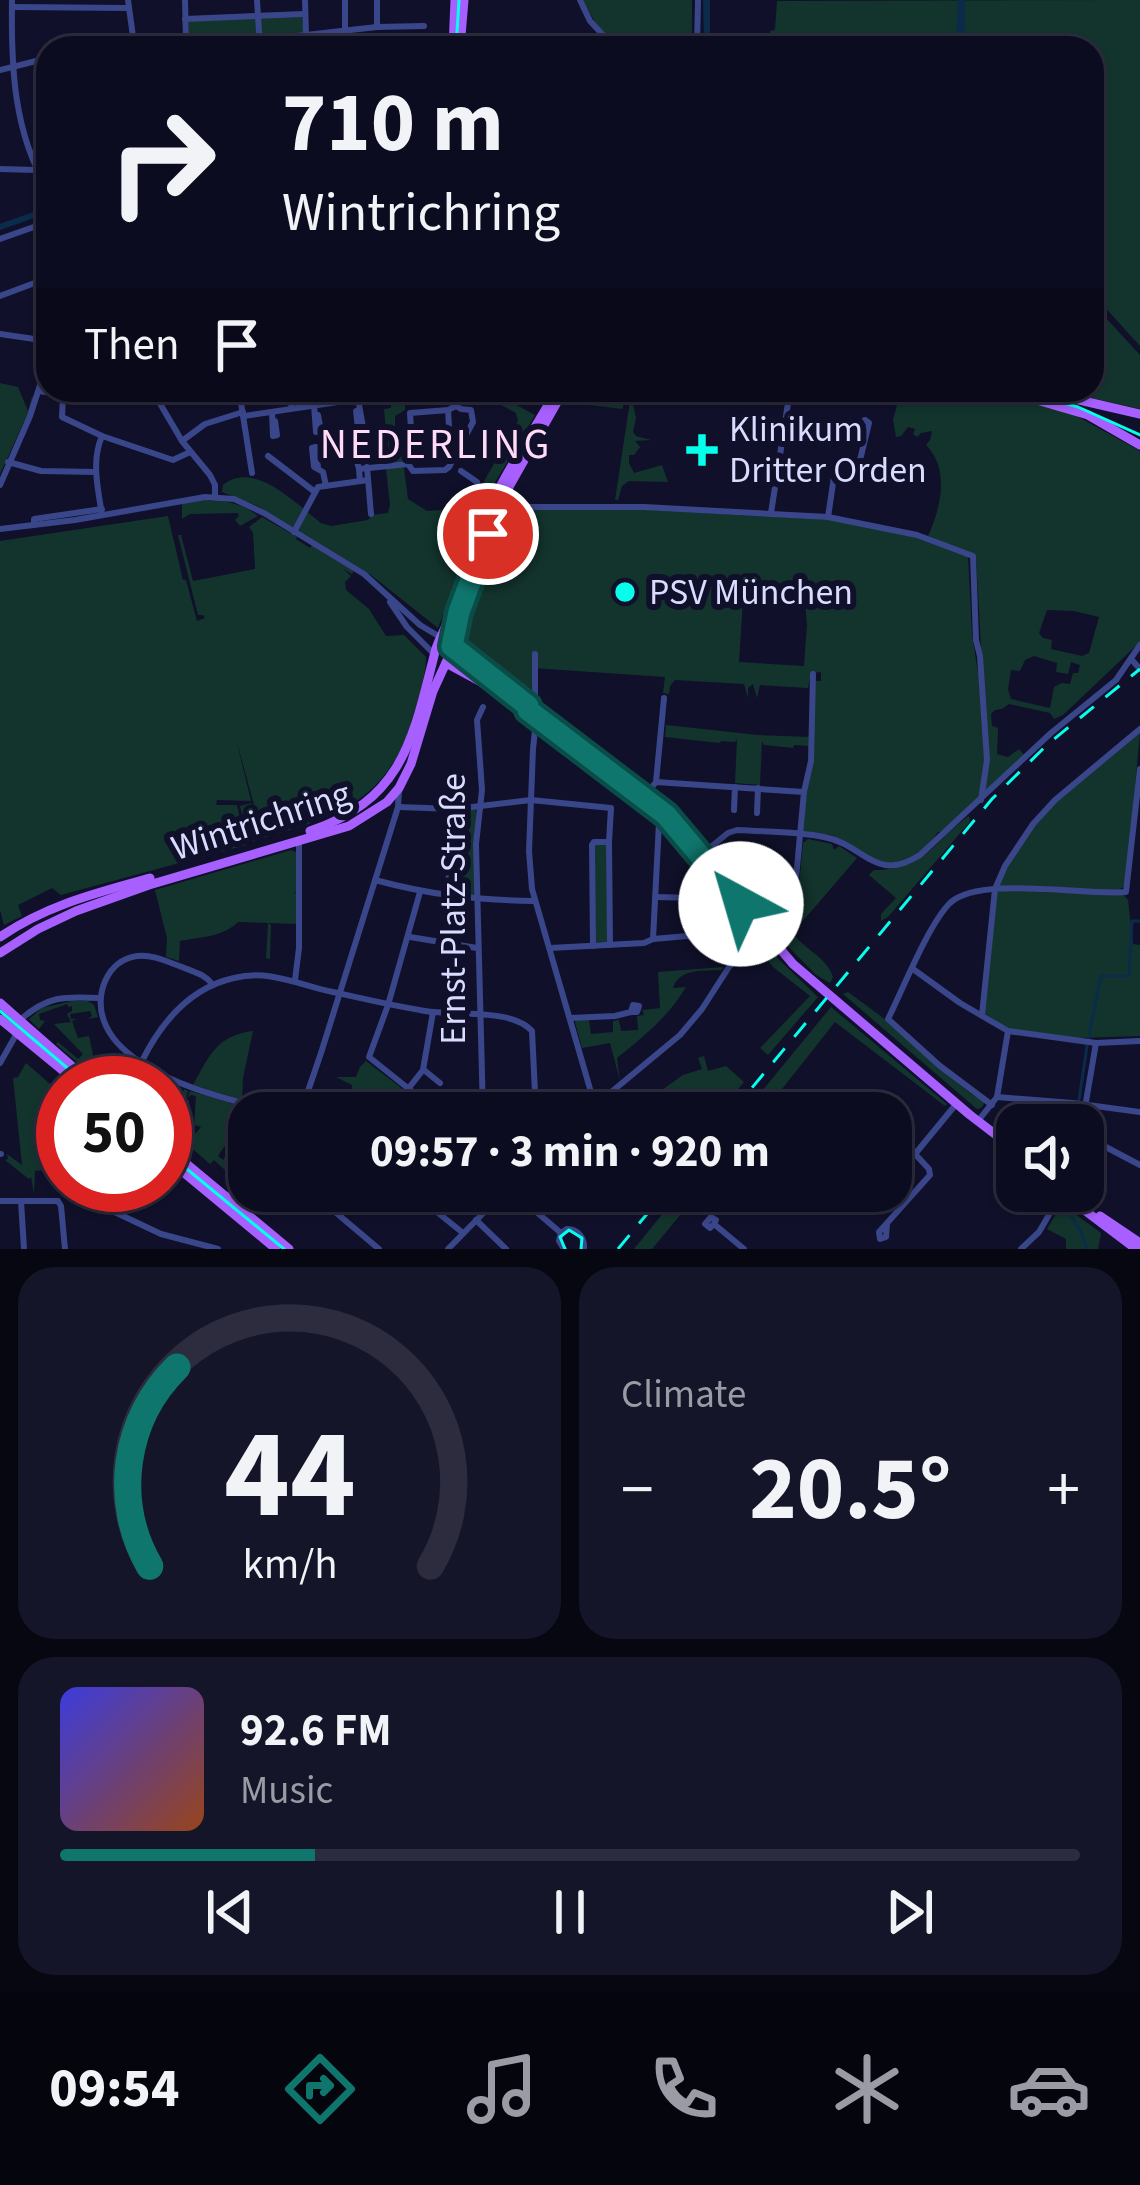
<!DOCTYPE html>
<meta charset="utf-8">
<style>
:root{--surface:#0c0c20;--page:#151529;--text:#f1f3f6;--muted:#9a9ba5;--line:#2c2c3e;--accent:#0f766e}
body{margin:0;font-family:"Source Sans 3",sans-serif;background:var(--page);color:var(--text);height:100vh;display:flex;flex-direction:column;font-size:45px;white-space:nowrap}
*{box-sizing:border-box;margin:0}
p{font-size:39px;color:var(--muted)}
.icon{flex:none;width:66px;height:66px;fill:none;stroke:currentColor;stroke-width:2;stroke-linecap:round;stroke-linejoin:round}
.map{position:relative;height:1249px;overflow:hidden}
.drawer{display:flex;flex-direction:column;gap:18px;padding:18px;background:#070712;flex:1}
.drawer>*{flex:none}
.top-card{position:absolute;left:36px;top:36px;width:1068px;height:366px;border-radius:36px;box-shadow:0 3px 9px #0004,0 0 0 3px var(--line);background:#0c0c20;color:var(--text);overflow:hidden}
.controls{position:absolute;left:996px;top:1104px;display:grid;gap:24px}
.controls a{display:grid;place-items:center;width:108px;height:108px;border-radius:24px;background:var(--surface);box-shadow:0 3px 9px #0004,0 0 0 3px var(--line);font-size:60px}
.speed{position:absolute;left:36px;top:1056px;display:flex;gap:24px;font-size:60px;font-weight:700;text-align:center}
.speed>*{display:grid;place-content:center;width:156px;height:156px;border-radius:50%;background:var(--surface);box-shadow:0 3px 9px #0004,0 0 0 3px var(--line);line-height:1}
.speed .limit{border:18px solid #d22;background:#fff;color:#111}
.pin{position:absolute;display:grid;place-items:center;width:102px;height:102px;color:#fff;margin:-51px;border:6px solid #fff;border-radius:50%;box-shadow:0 3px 12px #0007}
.me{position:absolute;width:132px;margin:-66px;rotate:321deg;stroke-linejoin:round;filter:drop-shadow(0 0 9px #0008)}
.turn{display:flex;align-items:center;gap:42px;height:252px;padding:0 48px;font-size:54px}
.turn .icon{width:156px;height:156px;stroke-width:2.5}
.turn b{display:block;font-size:84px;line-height:102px}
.then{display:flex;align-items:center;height:114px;padding:0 48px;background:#0003;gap:24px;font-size:45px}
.big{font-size:90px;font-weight:700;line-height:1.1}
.drawer .card{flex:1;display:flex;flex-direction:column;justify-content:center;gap:18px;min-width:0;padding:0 42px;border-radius:36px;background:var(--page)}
.drawer .dial{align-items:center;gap:0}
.dial svg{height:312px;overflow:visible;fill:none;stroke:var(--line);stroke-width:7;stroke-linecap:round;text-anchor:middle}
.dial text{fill:var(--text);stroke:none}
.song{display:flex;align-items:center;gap:36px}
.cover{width:144px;height:144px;border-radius:18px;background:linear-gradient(135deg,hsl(240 70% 55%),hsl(20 70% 35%))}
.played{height:12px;border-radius:6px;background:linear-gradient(90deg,var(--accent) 25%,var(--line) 25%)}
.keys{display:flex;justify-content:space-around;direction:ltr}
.heat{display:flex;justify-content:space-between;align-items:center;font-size:66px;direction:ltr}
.drawer .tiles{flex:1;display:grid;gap:18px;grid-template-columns:1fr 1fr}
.card:last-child{grid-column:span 2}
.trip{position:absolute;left:228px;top:1092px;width:684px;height:120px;border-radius:36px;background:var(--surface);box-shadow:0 3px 9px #0004,0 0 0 3px var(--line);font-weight:700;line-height:120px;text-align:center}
.tabs{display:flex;height:192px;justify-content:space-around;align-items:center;background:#05050d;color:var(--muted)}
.tabs .icon{width:84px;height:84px}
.tabs .on{color:var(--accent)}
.tabs b{font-size:54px;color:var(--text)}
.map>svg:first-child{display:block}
.green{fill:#13342d;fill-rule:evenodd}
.water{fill:#0a2c4a}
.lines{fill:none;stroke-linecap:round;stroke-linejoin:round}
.stream{stroke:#0a2c4a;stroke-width:3}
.canal{stroke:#0a2c4a;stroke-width:6}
.minor{stroke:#3a468a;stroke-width:6}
.major{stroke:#a760ff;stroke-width:9}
.tram{stroke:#05ffeb;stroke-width:3}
.rail{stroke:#05ffeb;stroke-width:3;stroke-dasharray:18 15;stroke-linecap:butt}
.route-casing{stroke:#0a4d48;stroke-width:30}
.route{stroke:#0f766e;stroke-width:21}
.poi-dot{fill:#05ffeb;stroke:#10102a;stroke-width:4.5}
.labels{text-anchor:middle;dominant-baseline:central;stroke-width:12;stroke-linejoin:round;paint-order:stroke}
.poi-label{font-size:36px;fill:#d9dcff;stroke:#10102a;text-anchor:start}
.street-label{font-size:36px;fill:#d9dcff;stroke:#10102a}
.quarter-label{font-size:42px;letter-spacing:3px;fill:#ffdbf8;stroke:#10102a}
</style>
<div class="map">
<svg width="1140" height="1249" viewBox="0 0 1140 1249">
<rect width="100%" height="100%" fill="#10102a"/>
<!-- green -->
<g class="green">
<polygon points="583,0 692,0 692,48 618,48 596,24"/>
<polygon points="1140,0 1140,346 1092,293 1092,48 770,48 770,31 775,30 777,1"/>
<polygon points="302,17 304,32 189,39 189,21"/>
<polygon points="1092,303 1140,355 1140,409 1056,390 1092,390"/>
<polygon points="0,383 18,387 28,411 32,397 35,398 0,474"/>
<path d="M399 390H412V395L405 399V410L395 416V433L405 439 403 461 408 499 427 511 469 508 518 421 516 413 493 401 496 394 535 415 493 486 486 493 487 497 438 628 371 575 258 506 222 492 223 485C254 460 294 502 321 523L331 526 368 520 372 515 388 513 390 505 386 469 380 468 376 436 386 431 384 409 391 408 390 394 399 393Z"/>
<polygon points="571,390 591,390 623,396 620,392 611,390 656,390 656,396 648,402 643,397 633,404 636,418 633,432 636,436 651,440 635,441 640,447 634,455 629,455 629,463 634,473 662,465 668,482 629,481 622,486 618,500 615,500 630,401 624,396 623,409 589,405 589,392 586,394 583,405 565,402"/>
<path d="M901 390H985L1073 414 1140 451V642L1063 715 1054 719 1050 713 1009 704 1002 709 995 710 991 714 992 726 998 728 997 754 1008 757 1019 749 1024 755 986 791H980L976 802 940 832H938C924 851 900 874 873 860 861 854 850 844 839 838 827 833 812 833 800 830L813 761 815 681H821V672L811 673 808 688 760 685 757 698 753 684 748 688V698L744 684 675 680 670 686 669 694 663 693 665 677 533 668 531 701 509 685 506 687 459 649 481 665 459 644C463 600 488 549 506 509L615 508 846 521 922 539 968 556 972 634 978 673 981 647 976 556 928 536C941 508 950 469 926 445L930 440 932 431 921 433 917 437 913 434 915 429 908 427 901 436 896 437 893 420ZM746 584 771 586 805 602 807 624 804 666 739 662 743 600 758 599V596L745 594ZM1047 610 1074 611 1099 617 1089 653 1082 656 1051 649 1052 640 1043 638 1039 633ZM1034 656 1057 663 1056 672 1068 674 1071 662 1080 665 1078 673H1073L1070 684 1062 683 1054 687 1050 708 1011 699 1008 689 1011 670 1020 671 1025 660Z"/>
<path d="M208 498 209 501C226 499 246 506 258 516L240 526 235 520 239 516 238 513 190 514 182 519V503Z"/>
<path d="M168 516 183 580H186L197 621 205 618 203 615H198L178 535H181L193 581 255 569 253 533 249 527 262 517 297 537 296 539 310 548 312 545 354 571 352 574 343 569 351 576 345 582 346 590 369 609 386 636 404 635 426 657C426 678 418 699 412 720 386 807 327 819 249 842L240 806 252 803 256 823H259L236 739 251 801 217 800 216 805H237L246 845 61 895 52 888 18 905 22 916 4 925 0 910V541Z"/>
<polygon points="666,725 758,735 810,737 809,746 794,745 793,748 764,745 762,741 760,785 735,783 737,739 735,742 721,741 720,743 665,737"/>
<polygon points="1140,732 1126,886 1113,892 1032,888 1032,892 1123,894 1128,900 1133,944 1140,945 1140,1036 1077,1038 1007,1028 984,1013 998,885 1007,867 1021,843 1049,808"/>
<polygon points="476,808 475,895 472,898 450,894 456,813 458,810"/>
<path d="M969 816 970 821 967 825 888 917 881 921V914L896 898 869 875 874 870C926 870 931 843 969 816Z"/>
<path d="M808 839 832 844 834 850 839 846 857 858 796 929 791 927C796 947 826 954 833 977L830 983 816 975 773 931 776 926 785 929 780 922 798 897 803 843Z"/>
<polygon points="597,844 606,844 607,847 608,942 595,942 594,846"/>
<path d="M291 850 296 852 297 892 294 893 297 894V924L268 923 271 925 270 959 266 958 268 923 238 922C223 937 200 937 180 941L179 961 166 957 167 938 155 890Z"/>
<polygon points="762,943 818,997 768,1055 760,1048 810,996 773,967 757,947"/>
<path d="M723 967 722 970C703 971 679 968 673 988L686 987C668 1017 643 1037 617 1058L620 1081 610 1043 582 1048 575 1022 577 1020H589L591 1034 613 1032V1021L619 1020 621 1031 638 1030 637 1016 644 1015 641 1005 643 1010 660 1008 658 972Z"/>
<polygon points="848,992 886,1020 941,1070 971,1094 986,1101 981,1108 977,1109 843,994"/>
<polygon points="72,1001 88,1001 94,1005 98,1017 88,1019 92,1016 90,1011 70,1014 71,1019 76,1019 72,1021 78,1038 89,1036 97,1073 102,1073 105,1068 104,1062 116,1060 121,1083 106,1083 106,1078 101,1083 56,1044 58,1042 78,1059 83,1054 54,1024 71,1022 67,1014 72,1011 72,1006 69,1007 67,1004 39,1014 40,1020 45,1021 39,1029 29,1019 42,1008"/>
<polygon points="831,1007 947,1104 945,1106 835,1022 763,1113 744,1113"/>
<path d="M253 1031 243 1078 242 1100 193 1085C210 1055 216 1036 253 1031Z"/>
<polygon points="704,1056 708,1071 726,1066 744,1082 718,1113 654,1113 665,1102 659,1092 683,1075 702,1069 698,1058"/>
<polygon points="366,1061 434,1113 380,1113 375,1109 377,1106 366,1097 362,1099 351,1096 352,1085 336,1077 356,1077 360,1067"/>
<polygon points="26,1063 58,1091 59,1098 55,1101 60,1103 63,1130 60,1131 63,1135 63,1168 35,1171 34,1194 31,1177 29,1179 5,1160 8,1159 7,1154 22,1165 13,1078 18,1077"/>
<polygon points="143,1068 181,1088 174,1089 177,1096 182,1096 184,1089 188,1091 185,1102 189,1100 189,1108 184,1108 184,1132 195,1134 201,1127 194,1125 196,1096 191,1095 187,1098 190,1091 254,1110 254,1113 248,1111 218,1156 223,1160 249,1120 245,1127 249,1126 249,1144 232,1168 229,1166 226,1171 214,1160 210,1164 187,1144 183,1148 183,1153 172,1144 180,1131 175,1132 170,1142 165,1138 165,1103 168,1131 173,1131 176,1125 172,1089 157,1080 151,1080 147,1075 140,1076 139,1072"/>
<polygon points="681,1191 700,1191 652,1249 634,1249"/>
<polygon points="1064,1206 1101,1233 1098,1249 1066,1249 1066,1239 1047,1229 1059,1209"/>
</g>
<!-- water -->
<polygon class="water" points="703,0 710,0 710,36 956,40 958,0 965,0 965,46 704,42"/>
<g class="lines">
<!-- stream -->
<g class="stream">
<polyline points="1088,1041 1101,976 1129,976 1132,921 1140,921"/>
<polyline points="1079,1100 1087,1046"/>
<polyline points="1075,1125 1077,1108"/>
<polyline points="1064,1205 1080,1230 1087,1249"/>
</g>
<!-- canal -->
<polyline class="canal" points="0,227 48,210"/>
<!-- minor -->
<g class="minor">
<path d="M12 0C11 64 13 133 48 189"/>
<polyline points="128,0 134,44"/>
<polyline points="185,0 186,41"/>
<polyline points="257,0 260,48"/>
<polyline points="305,0 306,35 310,48"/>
<polyline points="345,0 345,34 349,48"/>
<polyline points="377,0 377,26"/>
<polyline points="580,0 590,21 615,48"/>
<polyline points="12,7 129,8"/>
<polyline points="185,19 304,14"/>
<polyline points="113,48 306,35 377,27 424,26"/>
<polyline points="697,48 698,0"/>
<polyline points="0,70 48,58"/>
<polyline points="0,169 36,170"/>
<polyline points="0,239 48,222"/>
<polyline points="0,296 48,278"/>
<polyline points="0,334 48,341"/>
<polyline points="152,390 182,441 210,475 215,485 215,496"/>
<polyline points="239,390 252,473"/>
<polyline points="288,390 292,408"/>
<polyline points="39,391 73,396 133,390"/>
<polyline points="63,396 62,417 102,436 173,460 190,452"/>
<polyline points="358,399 363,427 358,428 356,411 359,410"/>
<polyline points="314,405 316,432 321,431 318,415 315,415"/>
<polyline points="448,410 449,427"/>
<polyline points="272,412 273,436 277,435 275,421 273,422"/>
<polyline points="244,416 358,399 380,400"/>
<polyline points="411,429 410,413 448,410 456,406"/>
<path d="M102 436C91 461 98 489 102 515"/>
<polyline points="182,441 205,424 243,412"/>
<polyline points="268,456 315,492"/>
<polyline points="357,458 357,446 353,447 359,469"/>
<polyline points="8,462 41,471 96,472"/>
<polyline points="367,467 371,514"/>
<polyline points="318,468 316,447 312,448 314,467 323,472 326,486"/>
<polyline points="461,471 477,482"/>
<polyline points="360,481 359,469 408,464 413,471 445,470 449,467 473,422 471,410 461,409 456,406 454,390"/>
<polyline points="0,485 30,416 48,361"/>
<polyline points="487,490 514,507 644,507 828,517 917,535 973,556 976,640 980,656 987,760 981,800"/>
<polyline points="771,513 790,390"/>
<polyline points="828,517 835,470 842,463 860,460 869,423 865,420 861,423 865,432"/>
<polyline points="34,525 34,519 102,509"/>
<polyline points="0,529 75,520 205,497 234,499 264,513 364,574 420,625 440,637"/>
<polyline points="294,532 318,487 368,480"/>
<polyline points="390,602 407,627 434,654"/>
<polyline points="1131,659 1140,669"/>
<polyline points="530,711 535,706 535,654"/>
<polyline points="542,720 535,730 533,749 529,851 532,889 595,1106"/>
<polyline points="656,782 664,698"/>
<polyline points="644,797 656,782 804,792"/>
<polyline points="398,807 455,809 531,800 611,808 609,842"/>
<polyline points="734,810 735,787"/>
<polyline points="757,813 758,788"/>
<path d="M701 855 728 833 737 830C765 832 796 831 824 837 864 844 875 884 920 855L1051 733 1116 680 1140 645"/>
<path d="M375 880C430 895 477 900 534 901"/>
<polyline points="420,892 388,1005 369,1057 439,1113"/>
<polyline points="447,897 455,809"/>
<polyline points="410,937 477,948"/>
<polyline points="653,939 659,823 666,815"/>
<polyline points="593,946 592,845 594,842 609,842 610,945"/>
<polyline points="550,948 644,943 653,939 722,933 722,927 697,898 655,897"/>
<polyline points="913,969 960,1003 1008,1031 1096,1043 1140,1041"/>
<polyline points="295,980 299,948 299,841"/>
<path d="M213 985C205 974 194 972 182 967 168 962 152 954 137 956 107 960 94 995 104 1021 110 1038 125 1052 140 1062 182 1090 233 1100 280 1113"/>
<polyline points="982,1015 995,889 1005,866 1033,824 1055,800 1140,729"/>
<polyline points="570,1018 615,1016 631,1012 633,1005 639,1006 637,1012 631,1012"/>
<path d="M20 1020C47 996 64 996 99 998"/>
<polyline points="0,1063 17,1033"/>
<path d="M141 1063C160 1024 189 988 234 978 270 969 299 985 333 992 364 999 394 1006 425 1011 454 1016 512 1008 532 1031L536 1113"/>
<polyline points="424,1070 440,1083"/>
<polyline points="408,1089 423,1070 433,1012"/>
<polyline points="614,1091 633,1113"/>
<polyline points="997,1097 1073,1103 1140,1112"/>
<path d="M992 1105 940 1066 888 1019C903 989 928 925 950 903 980 875 1084 896 1126 892L1140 769"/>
<polyline points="295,1113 308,1091 321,1053 398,807 399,791"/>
<polyline points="483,1113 476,844 482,790 477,720 483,707"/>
<polyline points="586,1113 680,1035 702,1009 729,967 791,902 795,889 804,792 811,761 813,674"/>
<polyline points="978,1121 997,1097 1008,1031"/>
<polyline points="1082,1125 1096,1043"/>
<polyline points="1083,1135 1140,1165"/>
<polyline points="0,1154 1,1154"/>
<polyline points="411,1191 463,1233"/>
<polyline points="512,1191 561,1233"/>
<polyline points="315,1195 379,1249"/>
<polyline points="227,1198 249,1171"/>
<polyline points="0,1201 58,1201 61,1206 65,1249"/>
<polyline points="21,1201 24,1249"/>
<polyline points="104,1207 161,1234 218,1249"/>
<polyline points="476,1220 506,1249"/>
<polyline points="714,1224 716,1220 711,1217 705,1224 710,1228 714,1224 744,1249"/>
<polyline points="887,1224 886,1237 880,1239 879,1232 930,1175 929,1169 915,1154 957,1103"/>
<path d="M561 1233 567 1229C578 1229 585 1238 584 1249"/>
<polyline points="561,1233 559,1241 564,1249"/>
<polyline points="448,1249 505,1191"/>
<polyline points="1021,1249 1039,1232 1061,1194"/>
</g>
<!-- major -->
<g class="major">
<polyline points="453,48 455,0"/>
<polyline points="460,48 464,0"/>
<polyline points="1003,390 1088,415 1140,445"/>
<polyline points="1036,390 1140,414"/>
<polyline points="450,645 507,691"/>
<polyline points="446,663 483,683 524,710 530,711 666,815 793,964 970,1115 1017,1151"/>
<path d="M310 831C404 799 413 738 435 652 438 640 445 630 449 618 460 589 469 559 480 530 497 485 527 442 551 400"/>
<path d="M0 937C47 905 96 893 150 878"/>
<polyline points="0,953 38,929 76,911 149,885 349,826 387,802 399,788 411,764 433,691 450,654 459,612 487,534 510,485 564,390"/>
<polyline points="0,1003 91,1083"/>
<polyline points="0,1019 78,1083"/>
<polyline points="165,1146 289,1249"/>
<polyline points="165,1157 276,1249"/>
<polyline points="1059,1191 1136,1249"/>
<polyline points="1100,1216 1140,1243"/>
</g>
<!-- tram -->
<g class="tram">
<polyline points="456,48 459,0"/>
<polyline points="1016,390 1078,407 1140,435"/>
<polyline points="0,1011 85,1083"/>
<polyline points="165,1151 284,1249"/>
<polyline points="565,1249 560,1237 569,1230 582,1238 581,1249"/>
</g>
<!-- rail -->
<g class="rail">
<polyline points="731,1113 992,799 1048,744 1140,669"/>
<polyline points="618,1249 666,1191"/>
</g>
</g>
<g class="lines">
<defs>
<polyline id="route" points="488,534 459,612 452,646 528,706 528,710 666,815 741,904"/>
</defs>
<!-- route casing -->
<use href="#route" class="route-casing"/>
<!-- route -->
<use href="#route" class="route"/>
</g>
<!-- markers -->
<g class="poi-dot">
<path d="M696 432h12v12h12v12h-12v12h-12v-12h-12v-12h12z"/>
<circle cx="625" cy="592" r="12"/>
</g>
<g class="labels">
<!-- poi labels -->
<g class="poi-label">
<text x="729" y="429">Klinikum<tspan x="729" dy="41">Dritter Orden</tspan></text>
<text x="649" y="592">PSV München</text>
</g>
<!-- street labels -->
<g class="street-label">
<text transform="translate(261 821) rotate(-18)">Wintrichring</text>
<text transform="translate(453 909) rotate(-90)">Ernst-Platz-Straße</text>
</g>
<!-- quarter labels -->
<g class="quarter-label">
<text x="436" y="445">NEDERLING</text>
</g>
</g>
</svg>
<div class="controls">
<a><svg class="icon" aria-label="sound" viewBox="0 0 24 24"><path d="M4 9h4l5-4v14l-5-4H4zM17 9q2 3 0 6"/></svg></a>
</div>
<div class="speed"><div class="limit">50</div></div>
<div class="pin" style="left:488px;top:534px;background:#d93025"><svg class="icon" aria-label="arrive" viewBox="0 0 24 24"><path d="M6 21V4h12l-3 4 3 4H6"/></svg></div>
<svg class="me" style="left:741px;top:904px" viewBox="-20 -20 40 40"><circle r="19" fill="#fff"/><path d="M0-13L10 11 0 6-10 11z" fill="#0f766e"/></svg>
<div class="trip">09:57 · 3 min · 920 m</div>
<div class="top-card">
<div class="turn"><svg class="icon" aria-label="right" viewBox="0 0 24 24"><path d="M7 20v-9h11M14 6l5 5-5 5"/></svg><div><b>710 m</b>Wintrichring</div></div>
<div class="then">Then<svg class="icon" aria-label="arrive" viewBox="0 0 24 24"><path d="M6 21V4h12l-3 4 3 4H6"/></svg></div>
</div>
</div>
<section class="drawer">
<div class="tiles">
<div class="card dial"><svg viewBox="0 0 100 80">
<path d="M14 69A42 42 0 1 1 86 69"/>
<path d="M14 69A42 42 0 0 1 21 18" stroke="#0f766e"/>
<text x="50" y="56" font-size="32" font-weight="700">44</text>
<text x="50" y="72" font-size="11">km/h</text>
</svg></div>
<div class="card"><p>Climate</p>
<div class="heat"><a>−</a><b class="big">20.5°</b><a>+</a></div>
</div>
<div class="card">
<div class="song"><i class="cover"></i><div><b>92.6 FM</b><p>Music</p></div></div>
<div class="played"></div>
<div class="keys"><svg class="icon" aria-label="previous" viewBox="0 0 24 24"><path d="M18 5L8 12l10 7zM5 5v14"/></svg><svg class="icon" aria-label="pause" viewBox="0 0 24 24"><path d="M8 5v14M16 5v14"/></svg><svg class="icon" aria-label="next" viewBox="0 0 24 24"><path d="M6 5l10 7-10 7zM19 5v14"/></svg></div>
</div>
</div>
</section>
<nav class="tabs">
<b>09:54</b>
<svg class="icon on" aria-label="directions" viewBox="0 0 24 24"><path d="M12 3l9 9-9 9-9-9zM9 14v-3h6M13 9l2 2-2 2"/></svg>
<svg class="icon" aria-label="music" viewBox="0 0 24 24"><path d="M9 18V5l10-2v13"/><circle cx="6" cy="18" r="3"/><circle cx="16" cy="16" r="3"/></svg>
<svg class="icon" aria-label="phone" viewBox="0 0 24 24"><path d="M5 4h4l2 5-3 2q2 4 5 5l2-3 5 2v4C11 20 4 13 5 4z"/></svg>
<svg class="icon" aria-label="climate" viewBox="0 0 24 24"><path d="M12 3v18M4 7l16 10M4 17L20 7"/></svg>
<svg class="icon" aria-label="car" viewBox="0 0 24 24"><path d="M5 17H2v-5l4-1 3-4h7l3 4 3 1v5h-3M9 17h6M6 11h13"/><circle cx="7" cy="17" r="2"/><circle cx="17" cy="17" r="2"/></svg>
</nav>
